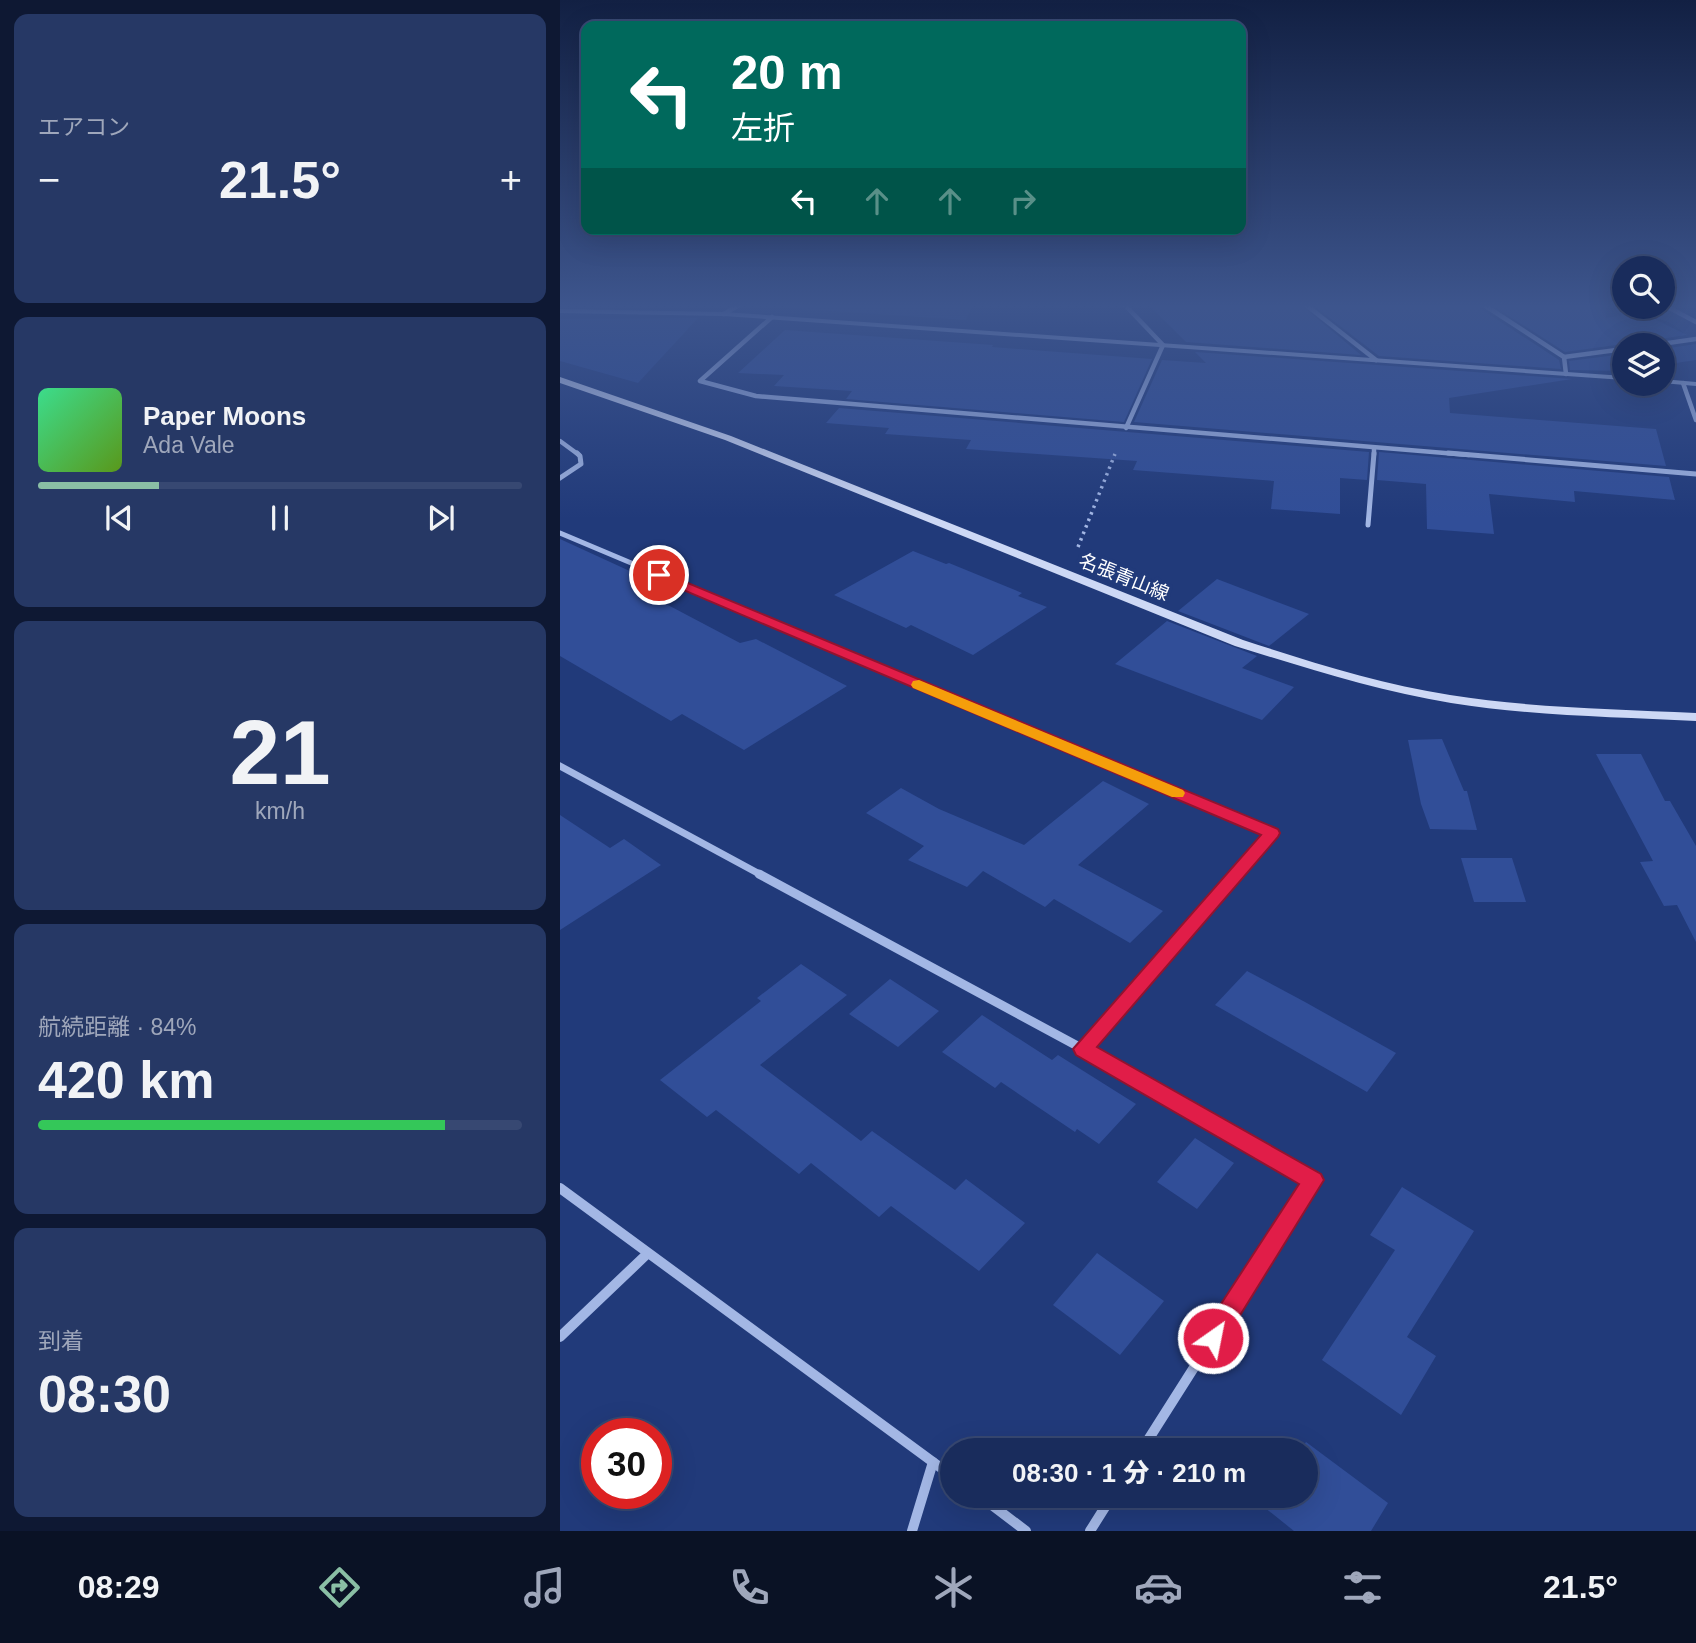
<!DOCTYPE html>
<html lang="ja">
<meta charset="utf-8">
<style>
:root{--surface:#192c5c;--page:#263865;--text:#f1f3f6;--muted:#9fa7bb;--line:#374872;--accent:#8abfa5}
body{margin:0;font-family:Helvetica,"Noto Sans JP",sans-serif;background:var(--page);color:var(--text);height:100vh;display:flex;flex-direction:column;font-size:26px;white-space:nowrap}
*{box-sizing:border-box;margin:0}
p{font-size:23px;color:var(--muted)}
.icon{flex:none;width:38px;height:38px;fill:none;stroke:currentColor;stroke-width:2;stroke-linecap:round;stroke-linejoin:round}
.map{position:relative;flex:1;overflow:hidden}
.panel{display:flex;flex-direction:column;gap:14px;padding:14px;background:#0e1833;width:560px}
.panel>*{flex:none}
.guide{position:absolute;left:21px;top:21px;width:665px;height:214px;border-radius:14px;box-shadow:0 7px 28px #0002,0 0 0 2px var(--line);background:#00695c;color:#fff;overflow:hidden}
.fabs{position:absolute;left:1052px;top:256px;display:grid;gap:14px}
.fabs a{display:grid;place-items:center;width:63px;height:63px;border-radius:50%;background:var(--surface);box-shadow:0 7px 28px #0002,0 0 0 2px var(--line);font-size:35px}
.speed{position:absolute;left:21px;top:1418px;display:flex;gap:14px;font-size:35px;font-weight:700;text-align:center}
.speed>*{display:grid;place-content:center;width:91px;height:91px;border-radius:50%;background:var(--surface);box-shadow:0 7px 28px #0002,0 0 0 2px var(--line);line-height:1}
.speed .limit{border:10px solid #d22;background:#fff;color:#111}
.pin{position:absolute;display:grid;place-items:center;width:60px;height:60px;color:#fff;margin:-30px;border:4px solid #fff;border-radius:50%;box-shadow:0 2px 7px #0007}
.me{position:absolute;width:77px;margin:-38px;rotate:33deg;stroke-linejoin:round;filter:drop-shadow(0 0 5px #0008)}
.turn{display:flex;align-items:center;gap:24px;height:147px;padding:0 35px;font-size:32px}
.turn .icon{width:91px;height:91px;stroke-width:2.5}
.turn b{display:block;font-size:49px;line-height:60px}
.lanes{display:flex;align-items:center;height:66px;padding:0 35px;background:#0003;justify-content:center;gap:35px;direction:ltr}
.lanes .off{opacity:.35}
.big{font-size:52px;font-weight:800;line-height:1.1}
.panel .widget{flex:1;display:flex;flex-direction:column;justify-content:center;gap:10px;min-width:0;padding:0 24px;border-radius:14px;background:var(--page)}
.panel .dial{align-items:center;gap:0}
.dial b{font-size:91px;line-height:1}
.song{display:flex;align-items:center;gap:21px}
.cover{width:84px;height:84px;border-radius:10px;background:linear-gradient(135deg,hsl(150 70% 55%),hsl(90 70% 35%))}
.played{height:7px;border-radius:4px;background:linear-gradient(90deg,var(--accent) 25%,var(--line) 25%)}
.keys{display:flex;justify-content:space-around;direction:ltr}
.heat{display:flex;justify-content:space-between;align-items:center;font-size:38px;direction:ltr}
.charge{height:10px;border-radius:5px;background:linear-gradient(90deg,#34c759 84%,var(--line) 0)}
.trip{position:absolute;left:380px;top:1438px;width:378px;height:70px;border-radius:35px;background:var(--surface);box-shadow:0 7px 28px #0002,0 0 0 2px var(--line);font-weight:800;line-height:70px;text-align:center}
.menu{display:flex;height:112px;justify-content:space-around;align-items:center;background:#0a1225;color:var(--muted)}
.menu .icon{width:49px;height:49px}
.menu .on{color:var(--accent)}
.menu b{font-size:32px;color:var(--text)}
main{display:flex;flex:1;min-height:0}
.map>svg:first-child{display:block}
.green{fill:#2b4992}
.building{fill:#314e98}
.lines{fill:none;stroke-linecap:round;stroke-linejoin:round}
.path{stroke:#a3b7e5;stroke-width:3.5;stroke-dasharray:2.5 4.5;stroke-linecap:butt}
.minor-far4{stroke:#a3b7e5;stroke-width:4.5}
.minor-far3{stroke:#a3b7e5;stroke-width:5}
.minor-far2{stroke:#a3b7e5;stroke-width:7}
.minor-far1{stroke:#a3b7e5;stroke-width:9}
.minor{stroke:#a3b7e5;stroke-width:10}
.tertiary{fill:#a3b7e5;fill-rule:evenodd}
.secondary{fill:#cdd8f5;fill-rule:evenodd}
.route{fill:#e11d48;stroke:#92132f;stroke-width:2}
.slow{fill:#f59e0b}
.labels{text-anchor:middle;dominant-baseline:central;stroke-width:7;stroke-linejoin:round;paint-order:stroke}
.street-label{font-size:19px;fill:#fff;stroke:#213a7a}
</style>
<main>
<section class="panel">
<div class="widget"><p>エアコン</p>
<div class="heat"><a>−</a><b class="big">21.5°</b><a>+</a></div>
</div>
<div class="widget">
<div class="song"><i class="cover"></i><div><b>Paper Moons</b><p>Ada Vale</p></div></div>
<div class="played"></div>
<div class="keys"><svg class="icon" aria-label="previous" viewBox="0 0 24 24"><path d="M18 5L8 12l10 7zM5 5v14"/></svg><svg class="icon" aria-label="pause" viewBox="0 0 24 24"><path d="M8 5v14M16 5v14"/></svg><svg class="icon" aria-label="next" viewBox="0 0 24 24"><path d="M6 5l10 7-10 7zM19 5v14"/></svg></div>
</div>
<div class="widget dial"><b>21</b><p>km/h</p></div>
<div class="widget"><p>航続距離 · 84%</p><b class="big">420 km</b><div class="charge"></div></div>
<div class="widget"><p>到着</p><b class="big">08:30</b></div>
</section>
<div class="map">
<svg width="1136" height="1531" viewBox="0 0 1136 1531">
<rect width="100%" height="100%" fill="#213a7a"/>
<!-- green -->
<g class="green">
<polygon points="226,305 413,305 406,320 225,308"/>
<polygon points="138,318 78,383 0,361 0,319"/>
</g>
<!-- building -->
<g class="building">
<polygon points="589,305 741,305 801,355 626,342"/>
<polygon points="753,305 919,305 921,309 999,360 1001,369 819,356"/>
<polygon points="932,305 1045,305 1046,318 1080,312 1127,335 1093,340 1089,345 1063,344 1005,352"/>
<polygon points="225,330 433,345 432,347 592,359 564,422 286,399 292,391 214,386 224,375 178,373"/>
<polygon points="1136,344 1136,360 1102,365 1102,349"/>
<polygon points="635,352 1012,379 889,398 890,413 1096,429 1106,466 574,422 602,360 646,363"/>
<polygon points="1064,354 1064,371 1010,370 1009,361"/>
<polygon points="279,408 809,452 807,480 780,478 780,514 711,509 714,481 573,470 577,461 406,449 411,440 325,434 329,428 266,423"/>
<polygon points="819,452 1109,477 1115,500 1014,491 1015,502 929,494 934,534 867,529 866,484 817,480"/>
<polygon points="0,539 85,578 70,585 180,643 196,639 287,686 184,750 122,714 111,721 0,656"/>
<polygon points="353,551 386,564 389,563 462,593 458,596 487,607 413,655 351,625 346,628 274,595"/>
<polygon points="657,579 749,614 709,646 618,611"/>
<polygon points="607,621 697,656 682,668 734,687 702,720 555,664"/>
<polygon points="882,739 904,791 907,791 917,830 870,829 861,804 848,740"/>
<polygon points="1036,754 1081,754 1105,801 1110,801 1136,846 1136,942 1117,905 1104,906 1080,862 1093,861"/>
<polygon points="543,781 589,804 518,865 603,911 570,943 494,899 485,907 423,871 407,887 348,860 364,846 306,813 341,788 379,809 464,845"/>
<polygon points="0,815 50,848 64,839 101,865 0,930"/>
<polygon points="901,858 952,858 966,902 914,902"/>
<polygon points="241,964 287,995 200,1065 301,1141 312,1131 395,1190 406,1179 465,1223 419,1271 331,1206 319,1217 251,1163 239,1174 156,1110 147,1117 100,1080 201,1001 197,998"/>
<polygon points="687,971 745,1002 836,1053 807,1092 655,1005"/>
<polygon points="330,979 379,1011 338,1047 289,1014"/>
<polygon points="422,1015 492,1060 498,1055 576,1104 539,1144 517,1129 515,1132 441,1082 435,1088 382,1052"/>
<polygon points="635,1138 674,1163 637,1209 597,1182"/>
<polygon points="842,1187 914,1231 847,1337 876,1356 841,1415 762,1360 835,1250 810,1235"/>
<polygon points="537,1253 604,1301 560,1355 493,1305"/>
<polygon points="746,1442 828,1503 811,1531 734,1531 704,1507 711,1496 746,1496 746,1451 740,1451"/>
</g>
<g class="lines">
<!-- path -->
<polyline class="path" points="518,547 555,454"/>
<!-- minor-far4 -->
<g class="minor-far4">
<polyline points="565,305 603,345 566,428"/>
<polyline points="746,305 816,360"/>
<polyline points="924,305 1004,357 1006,374"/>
<polyline points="1104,305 1136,322"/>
<polyline points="164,314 179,305"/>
<polyline points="212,317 140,381 196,396 909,455"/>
<polyline points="1094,345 1136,339"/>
<polyline points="1004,357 1064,349"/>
<polyline points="1123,383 1136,420"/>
<polyline points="0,441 19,455"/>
<polyline points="814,455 814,449"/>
</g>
<!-- minor-far3 -->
<g class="minor-far3">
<polyline points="888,453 1136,474"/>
<polyline points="0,478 21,464 20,456 17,453"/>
<polyline points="808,525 814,453"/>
<polyline points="0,533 259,642"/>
</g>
<!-- minor-far2 -->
<g class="minor-far2">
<polyline points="255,640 712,833 675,876"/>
<polyline points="0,766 203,876"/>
</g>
<!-- minor-far1 -->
<g class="minor-far1">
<polyline points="199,874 523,1049 731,1167"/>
<polyline points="523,1049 676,874"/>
</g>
<!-- minor -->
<g class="minor">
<polyline points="0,1188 392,1476"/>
<polyline points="0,1337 87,1254"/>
<polyline points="581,1451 753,1180 728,1166"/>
<polyline points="420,1496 466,1531"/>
<polyline points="352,1531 373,1462"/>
<polyline points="530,1531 552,1496"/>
</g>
<!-- tertiary -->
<g class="tertiary">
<polygon points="0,309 164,312 1064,376 1064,380 164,316 0,313"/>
<polygon points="1102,379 1136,382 1136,386 1102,383"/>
</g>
<!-- secondary -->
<path class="secondary" d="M0 377 171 436 683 640C751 662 820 684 890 695 971 708 1054 709 1136 713V721C1054 717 972 716 891 703 817 691 746 668 675 646L165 440 0 383Z"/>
</g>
<!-- sky -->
<linearGradient id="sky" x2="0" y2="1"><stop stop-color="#122043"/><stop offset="0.59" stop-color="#3d558d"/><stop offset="1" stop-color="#3d558d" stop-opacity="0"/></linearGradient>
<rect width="1136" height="519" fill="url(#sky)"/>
<!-- route -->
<polygon class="route" points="99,571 718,829 720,833 718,837 537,1047 761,1174 764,1180 661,1346 653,1350 644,1346 640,1338 644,1330 739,1184 516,1055 513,1049 701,835 95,578 93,575"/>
<!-- slow -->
<polygon class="slow" points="359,680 623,790 625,793 623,797 612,797 353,688 351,685 353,681"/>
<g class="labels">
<!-- street labels -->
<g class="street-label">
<text transform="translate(564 577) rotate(22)">名張青山線</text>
</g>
</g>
</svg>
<div class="fabs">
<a><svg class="icon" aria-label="search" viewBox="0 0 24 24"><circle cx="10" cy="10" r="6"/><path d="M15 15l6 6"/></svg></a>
<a><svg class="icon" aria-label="layers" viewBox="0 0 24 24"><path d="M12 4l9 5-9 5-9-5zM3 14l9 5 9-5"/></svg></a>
</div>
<div class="speed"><div class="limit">30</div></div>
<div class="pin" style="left:99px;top:575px;background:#d93025"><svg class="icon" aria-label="arrive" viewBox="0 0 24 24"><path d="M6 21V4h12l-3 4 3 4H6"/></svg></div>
<svg class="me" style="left:653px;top:1338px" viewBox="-20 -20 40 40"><circle r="17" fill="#e11d48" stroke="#fff" stroke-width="3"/><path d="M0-11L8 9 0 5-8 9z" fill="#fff"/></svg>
<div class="trip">08:30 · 1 分 · 210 m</div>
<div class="guide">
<div class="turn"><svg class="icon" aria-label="left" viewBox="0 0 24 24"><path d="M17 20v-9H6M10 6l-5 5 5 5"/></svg><div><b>20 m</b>左折</div></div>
<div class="lanes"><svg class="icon" aria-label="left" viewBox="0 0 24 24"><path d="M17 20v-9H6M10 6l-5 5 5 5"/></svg><svg class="icon off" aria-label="ahead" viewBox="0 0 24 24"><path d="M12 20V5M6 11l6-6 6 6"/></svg><svg class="icon off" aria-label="ahead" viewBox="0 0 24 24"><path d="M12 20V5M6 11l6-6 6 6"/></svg><svg class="icon off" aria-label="right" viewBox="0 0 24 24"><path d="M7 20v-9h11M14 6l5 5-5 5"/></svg></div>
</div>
</div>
</main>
<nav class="menu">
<b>08:29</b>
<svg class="icon on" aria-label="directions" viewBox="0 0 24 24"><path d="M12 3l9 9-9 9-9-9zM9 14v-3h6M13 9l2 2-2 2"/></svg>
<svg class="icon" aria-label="music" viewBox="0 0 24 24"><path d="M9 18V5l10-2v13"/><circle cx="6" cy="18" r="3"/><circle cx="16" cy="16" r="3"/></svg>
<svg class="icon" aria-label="phone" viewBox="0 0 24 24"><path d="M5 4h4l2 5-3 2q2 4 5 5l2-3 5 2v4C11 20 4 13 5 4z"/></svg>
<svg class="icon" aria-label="climate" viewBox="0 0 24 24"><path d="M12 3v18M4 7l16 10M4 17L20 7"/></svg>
<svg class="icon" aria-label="car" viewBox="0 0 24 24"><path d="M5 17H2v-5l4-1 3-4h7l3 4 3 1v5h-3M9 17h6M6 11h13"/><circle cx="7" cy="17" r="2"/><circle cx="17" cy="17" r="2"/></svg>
<svg class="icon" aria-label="filters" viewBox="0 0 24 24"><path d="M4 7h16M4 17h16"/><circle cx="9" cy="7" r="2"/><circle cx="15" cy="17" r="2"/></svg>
<b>21.5°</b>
</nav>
